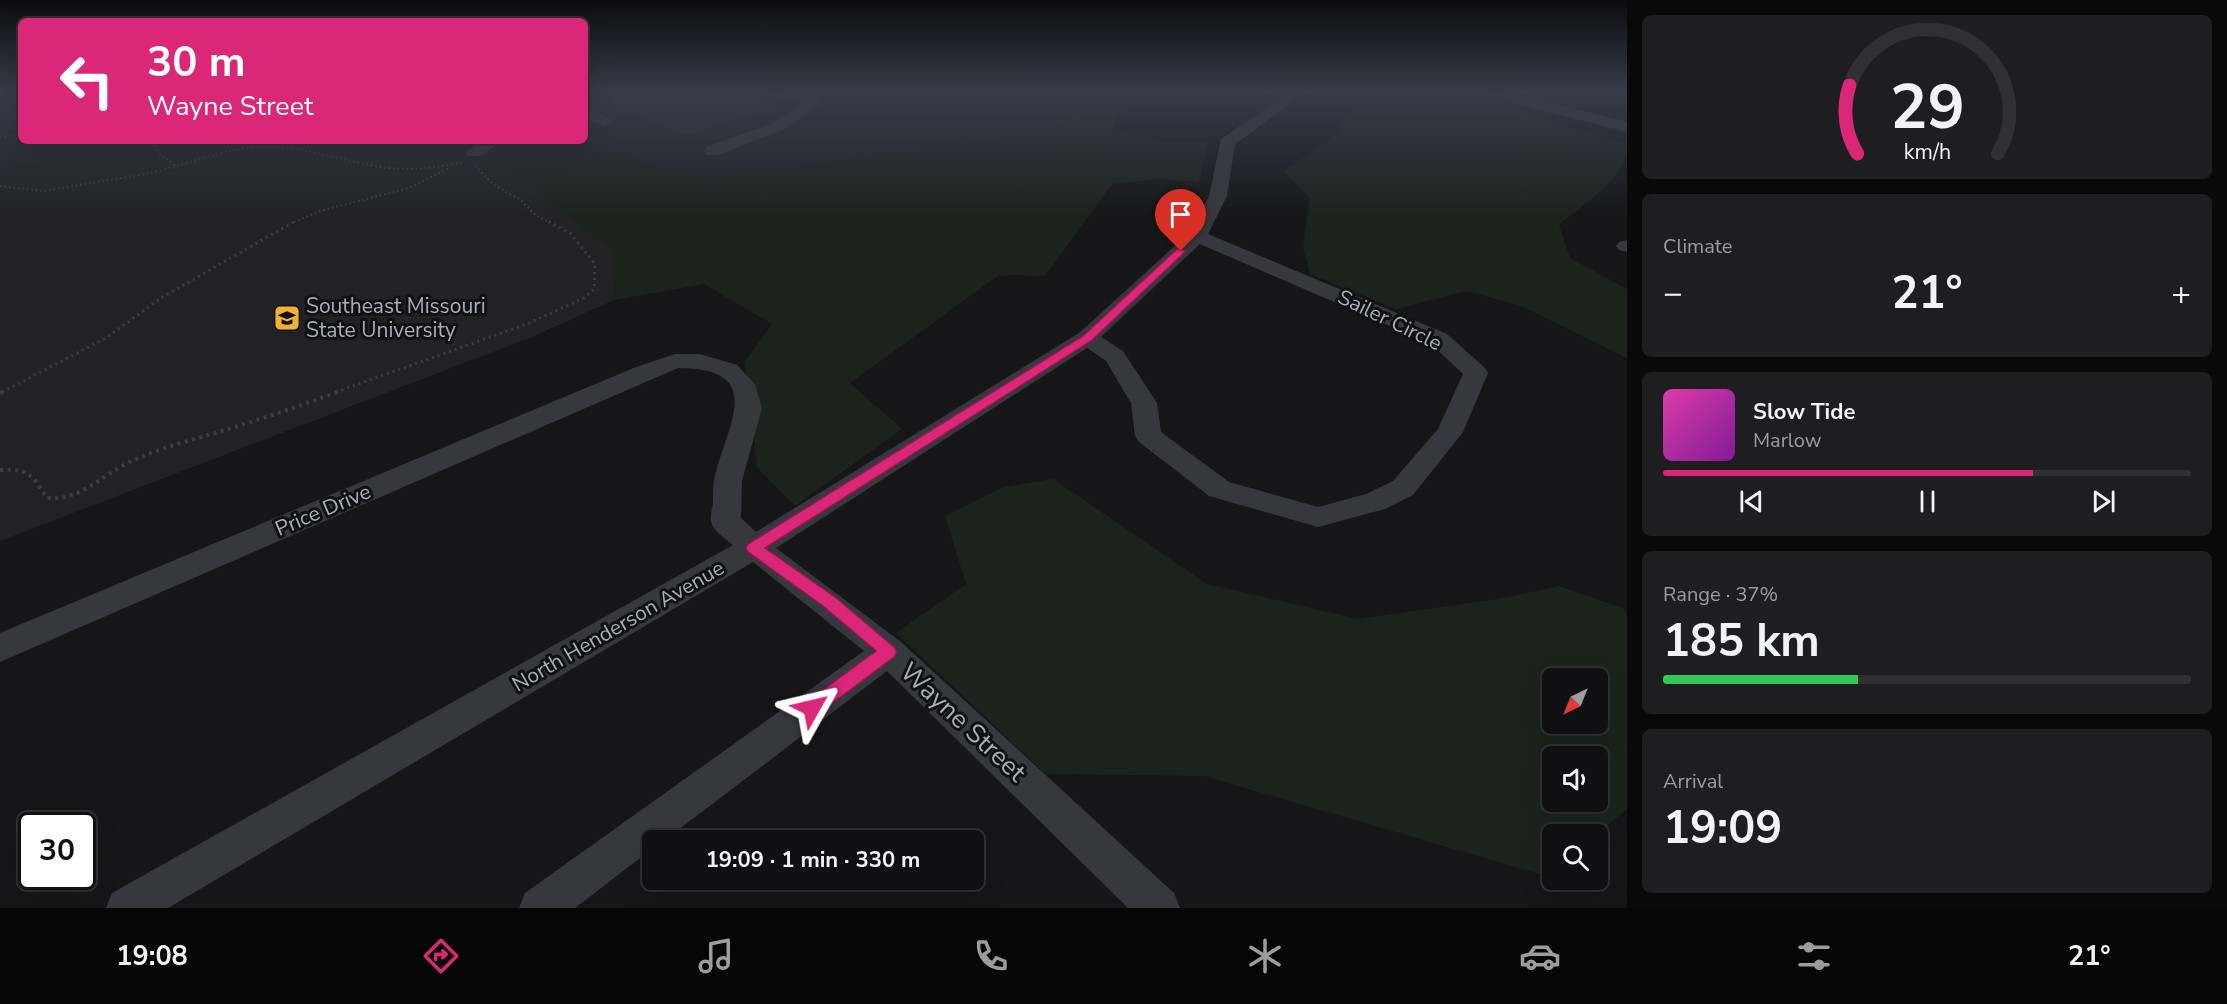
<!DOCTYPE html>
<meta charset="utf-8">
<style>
:root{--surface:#101012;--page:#1e1e20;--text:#f1f3f6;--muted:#9c9d9f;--line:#303032;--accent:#db2777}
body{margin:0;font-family:"Nunito Sans",sans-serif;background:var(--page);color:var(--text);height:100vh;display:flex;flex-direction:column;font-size:22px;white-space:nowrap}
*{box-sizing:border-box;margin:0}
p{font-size:20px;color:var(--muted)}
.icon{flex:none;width:33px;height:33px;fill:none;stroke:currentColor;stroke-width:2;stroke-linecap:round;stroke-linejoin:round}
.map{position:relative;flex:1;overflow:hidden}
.side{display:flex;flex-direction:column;gap:15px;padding:15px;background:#09090a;width:600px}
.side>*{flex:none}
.hud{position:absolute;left:18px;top:18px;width:570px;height:126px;border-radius:9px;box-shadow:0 6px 24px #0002,0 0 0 2px var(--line);background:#db2777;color:#fff;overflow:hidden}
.needle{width:39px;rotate:223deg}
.buttons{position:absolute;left:1542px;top:668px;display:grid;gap:12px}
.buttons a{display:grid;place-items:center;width:66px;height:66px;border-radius:9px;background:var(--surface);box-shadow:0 6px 24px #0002,0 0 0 2px var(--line);font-size:30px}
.speed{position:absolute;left:18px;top:812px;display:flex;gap:12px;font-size:30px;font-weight:700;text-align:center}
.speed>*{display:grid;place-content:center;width:78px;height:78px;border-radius:50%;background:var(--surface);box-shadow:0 6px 24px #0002,0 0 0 2px var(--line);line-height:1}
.speed .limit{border:3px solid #111;border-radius:9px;background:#fff;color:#111}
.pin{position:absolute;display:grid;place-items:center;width:51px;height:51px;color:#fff;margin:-62px -26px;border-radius:50% 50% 50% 0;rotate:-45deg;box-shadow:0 0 6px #0007}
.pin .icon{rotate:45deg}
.me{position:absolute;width:66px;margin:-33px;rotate:53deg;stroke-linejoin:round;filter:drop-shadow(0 0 4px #0008)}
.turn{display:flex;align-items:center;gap:21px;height:126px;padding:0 30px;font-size:27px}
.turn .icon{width:78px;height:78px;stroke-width:2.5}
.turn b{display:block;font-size:42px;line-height:51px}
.big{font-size:45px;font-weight:700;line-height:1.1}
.side .widget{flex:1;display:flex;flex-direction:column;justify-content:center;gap:9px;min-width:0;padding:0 21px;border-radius:9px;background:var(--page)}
.side .dial{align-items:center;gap:0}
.dial svg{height:156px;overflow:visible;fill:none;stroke:var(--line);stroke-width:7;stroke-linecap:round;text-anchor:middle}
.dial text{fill:var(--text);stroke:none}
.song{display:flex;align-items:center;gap:18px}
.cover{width:72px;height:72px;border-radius:9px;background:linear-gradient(135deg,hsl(320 70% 55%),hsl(290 70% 35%))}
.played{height:6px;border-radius:3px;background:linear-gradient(90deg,var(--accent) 70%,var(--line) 70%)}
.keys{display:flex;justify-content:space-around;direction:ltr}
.heat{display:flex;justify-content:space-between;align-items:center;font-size:33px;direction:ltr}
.charge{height:9px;border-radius:4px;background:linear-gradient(90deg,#34c759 37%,var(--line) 0)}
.trip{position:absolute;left:642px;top:830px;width:342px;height:60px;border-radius:9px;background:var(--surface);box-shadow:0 6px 24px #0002,0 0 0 2px var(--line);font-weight:700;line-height:60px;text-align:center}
.menu{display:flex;height:96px;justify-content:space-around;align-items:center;background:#060607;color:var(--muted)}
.menu .icon{width:42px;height:42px}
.menu .on{color:var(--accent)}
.menu b{font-size:27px;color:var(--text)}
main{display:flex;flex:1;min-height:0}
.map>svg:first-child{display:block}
.built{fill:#222225}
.green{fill:#1c231d;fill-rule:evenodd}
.building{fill:#29292c;stroke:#303034;stroke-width:1.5}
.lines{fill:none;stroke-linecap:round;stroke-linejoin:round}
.path-far2{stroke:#3d3f44;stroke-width:2;stroke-dasharray:1.5 3;stroke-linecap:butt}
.path-far1{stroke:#3d3f44;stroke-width:3;stroke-dasharray:2 4;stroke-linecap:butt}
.path{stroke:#3d3f44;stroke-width:4;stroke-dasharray:3 4.5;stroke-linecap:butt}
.minor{fill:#37383d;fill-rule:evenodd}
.route{fill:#db2777;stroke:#8e194d;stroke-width:1.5}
.labels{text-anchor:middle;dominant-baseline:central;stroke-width:6;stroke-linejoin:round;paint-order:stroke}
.poi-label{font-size:21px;fill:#a8adb8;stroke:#111113;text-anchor:start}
.street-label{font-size:21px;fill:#a8adb8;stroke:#111113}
.near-street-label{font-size:26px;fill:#a8adb8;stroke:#111113}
</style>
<main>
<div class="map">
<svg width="1627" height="908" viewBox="0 0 1627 908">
<rect width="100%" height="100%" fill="#161618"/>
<!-- built -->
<g class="built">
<polygon points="0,91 21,91 21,141 520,141 488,157 613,250 614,300 532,337 0,541"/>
<polygon points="585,91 1075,91 1080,111 1054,129 1017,137 940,142 857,159 703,178 648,164 585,139"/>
</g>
<!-- green -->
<g class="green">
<polygon points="1075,91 1161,91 1147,103 1115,115 1114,130 1160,142 1208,142 1199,182 1159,179 1112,184 1045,276 999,275 850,383 902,429 795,506 757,467 745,361 772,324 704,284 614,300 612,250 487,157 520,141 585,141 585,139 648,164 703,178 857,159 940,142 1017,137 1054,129 1080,111"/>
<path d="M1387 91H1444L1627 144C1627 180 1583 203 1559 225L1570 258 1627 289V358L1521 306 1467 291 1396 309 1310 274 1303 248 1310 198 1283 171 1330 140 1356 108H1391L1407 97Z"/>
<path d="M1053 479 1207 584 1358 619 1504 598 1559 586 1624 609 1627 615V809L1597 834H1552V871L1547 876 1204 776 1046 774 896 633 966 584 945 516 1004 487ZM1552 678H1598V723H1552ZM1552 756H1598V801H1552Z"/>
</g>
<!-- building -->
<polygon class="building" points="621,91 781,91 749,103 760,107 689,134 598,98"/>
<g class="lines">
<!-- path-far2 -->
<g class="path-far2">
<polyline points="756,105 766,105"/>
<polyline points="755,109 772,112"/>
<polyline points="0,137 21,135"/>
<polyline points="154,141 159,153 176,166"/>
<polyline points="475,166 494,185 521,200 533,213 548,222"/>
<polyline points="0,186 43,191 151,173 229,151 258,146 298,149 384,168 420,169 462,163"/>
<polyline points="294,222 320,211 409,188 451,167"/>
</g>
<!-- path-far1 -->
<g class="path-far1">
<polyline points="2,392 106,338 161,298 297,220"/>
<polyline points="336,392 527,324 584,298 594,289 595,264 571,234 546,220"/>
</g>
<!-- path -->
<g class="path">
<polyline points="0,393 5,391"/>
<path d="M0 470C29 468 32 475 47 498 77 501 97 480 122 466 151 450 186 442 218 432 259 420 300 406 340 391"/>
</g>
<!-- minor -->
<g class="minor">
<polygon points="585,91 597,91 585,98"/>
<path d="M768 91C784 91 803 99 817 96L824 100 785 129 718 155H706L704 151 706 147 773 123 802 104 769 96Z"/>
<path d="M1291 91H1307L1235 144 1227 196 1208 234 1447 334 1485 368 1488 373 1463 432 1413 495 1385 509 1318 527 1209 496 1139 442 1135 436 1131 403 1106 361 1087 348 776 548 901 642 1174 893 1180 908H1128L887 671 665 840H652V849L575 908H519L525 893 864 651 753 562 168 908H106L112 893 733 545C726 539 713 531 711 522 710 517 712 509 713 503 713 496 713 488 714 480 725 428 770 368 678 368L0 662V633L636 367 675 354H700L737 365 755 384 762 408 742 481 741 518 756 532 1079 333 1189 233 1209 196 1221 139ZM1200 244 1431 344 1463 374 1438 429 1393 481 1366 494 1318 507 1229 482 1161 432 1157 403 1123 351 1101 337Z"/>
<polygon points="1476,91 1500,91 1627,122 1627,132 1478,94"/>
<polygon points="585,108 609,118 612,121 604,126 585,119"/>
<polygon points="483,141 503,141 480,156 468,156 466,152"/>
<polygon points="1627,240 1627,252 1619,250 1616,246 1619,242"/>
</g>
</g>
<!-- sky -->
<linearGradient id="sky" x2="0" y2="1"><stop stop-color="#0c0c0d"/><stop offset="0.42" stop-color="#363c48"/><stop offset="1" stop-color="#363c48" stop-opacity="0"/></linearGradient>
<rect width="1627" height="218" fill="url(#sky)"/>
<!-- route -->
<polygon class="route" points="1177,249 1186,251 1091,341 765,548 835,597 894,647 897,652 894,657 818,714 812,716 805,714 803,708 805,703 876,651 823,606 748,552 746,548 748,544 1083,336"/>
<!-- icons -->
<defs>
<symbol id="university-square" viewBox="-11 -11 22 22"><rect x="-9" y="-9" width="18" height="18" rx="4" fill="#f2b134" stroke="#111113"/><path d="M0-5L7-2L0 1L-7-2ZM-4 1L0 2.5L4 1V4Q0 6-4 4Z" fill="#111"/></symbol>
</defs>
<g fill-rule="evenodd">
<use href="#university-square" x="272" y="303" width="30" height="30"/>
</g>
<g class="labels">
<!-- poi labels -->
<g class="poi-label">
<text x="306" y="306">Southeast Missouri<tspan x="306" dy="24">State University</tspan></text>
</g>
<!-- street labels -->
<g class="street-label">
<text transform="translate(1390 320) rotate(26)">Sailer Circle</text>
<text transform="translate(323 510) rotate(-23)">Price Drive</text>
<text transform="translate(618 626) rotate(-30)">North Henderson Avenue</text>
</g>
<!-- near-street labels -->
<g class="near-street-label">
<text transform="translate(963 722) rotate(43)">Wayne Street</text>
</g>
</g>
</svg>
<div class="buttons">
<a><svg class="needle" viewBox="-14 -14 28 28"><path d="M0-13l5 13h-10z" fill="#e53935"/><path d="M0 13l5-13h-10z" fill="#9c9d9f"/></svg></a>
<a><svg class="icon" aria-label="sound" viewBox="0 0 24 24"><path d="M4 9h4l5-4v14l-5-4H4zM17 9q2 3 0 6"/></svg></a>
<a><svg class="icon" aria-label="search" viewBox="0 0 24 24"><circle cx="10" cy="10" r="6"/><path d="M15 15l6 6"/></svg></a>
</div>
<div class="speed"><div class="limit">30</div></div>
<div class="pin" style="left:1181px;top:251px;background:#d93025"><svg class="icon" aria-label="arrive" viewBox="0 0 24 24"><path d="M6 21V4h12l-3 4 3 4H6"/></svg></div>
<svg class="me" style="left:812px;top:708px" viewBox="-20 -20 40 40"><path d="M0-17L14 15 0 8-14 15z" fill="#db2777" stroke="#fff" stroke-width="4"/></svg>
<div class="trip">19:09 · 1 min · 330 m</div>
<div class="hud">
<div class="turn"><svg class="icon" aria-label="left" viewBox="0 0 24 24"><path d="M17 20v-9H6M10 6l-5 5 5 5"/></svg><div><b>30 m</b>Wayne Street</div></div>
</div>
</div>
<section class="side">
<div class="widget dial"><svg viewBox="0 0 100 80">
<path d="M14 69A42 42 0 1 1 86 69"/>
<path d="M14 69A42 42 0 0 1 10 34" stroke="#db2777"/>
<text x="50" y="56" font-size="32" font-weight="700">29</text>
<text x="50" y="72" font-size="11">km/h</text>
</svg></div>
<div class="widget"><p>Climate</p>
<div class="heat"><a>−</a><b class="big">21°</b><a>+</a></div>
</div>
<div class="widget">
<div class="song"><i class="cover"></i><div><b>Slow Tide</b><p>Marlow</p></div></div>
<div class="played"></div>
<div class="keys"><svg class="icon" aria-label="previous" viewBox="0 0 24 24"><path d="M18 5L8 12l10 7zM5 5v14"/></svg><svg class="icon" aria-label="pause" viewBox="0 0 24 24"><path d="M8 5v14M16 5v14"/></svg><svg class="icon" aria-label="next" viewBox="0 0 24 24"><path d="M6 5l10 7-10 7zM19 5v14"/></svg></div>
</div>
<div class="widget"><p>Range · 37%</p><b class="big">185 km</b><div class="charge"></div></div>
<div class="widget"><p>Arrival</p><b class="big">19:09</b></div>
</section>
</main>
<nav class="menu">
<b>19:08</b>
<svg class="icon on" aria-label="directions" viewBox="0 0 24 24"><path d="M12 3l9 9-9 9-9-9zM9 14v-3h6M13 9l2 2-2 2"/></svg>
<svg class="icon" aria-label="music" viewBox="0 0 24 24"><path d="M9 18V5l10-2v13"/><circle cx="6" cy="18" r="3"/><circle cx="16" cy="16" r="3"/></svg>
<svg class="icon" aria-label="phone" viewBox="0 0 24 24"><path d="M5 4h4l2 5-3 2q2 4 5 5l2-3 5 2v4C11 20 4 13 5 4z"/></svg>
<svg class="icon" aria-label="climate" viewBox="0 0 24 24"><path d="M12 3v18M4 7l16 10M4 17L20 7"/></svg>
<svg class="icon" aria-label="car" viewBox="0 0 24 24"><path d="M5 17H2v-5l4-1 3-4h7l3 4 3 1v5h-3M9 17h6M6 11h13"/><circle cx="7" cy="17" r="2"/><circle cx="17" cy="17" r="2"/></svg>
<svg class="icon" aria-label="filters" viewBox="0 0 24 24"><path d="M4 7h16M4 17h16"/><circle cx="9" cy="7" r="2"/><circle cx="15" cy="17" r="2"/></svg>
<b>21°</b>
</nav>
